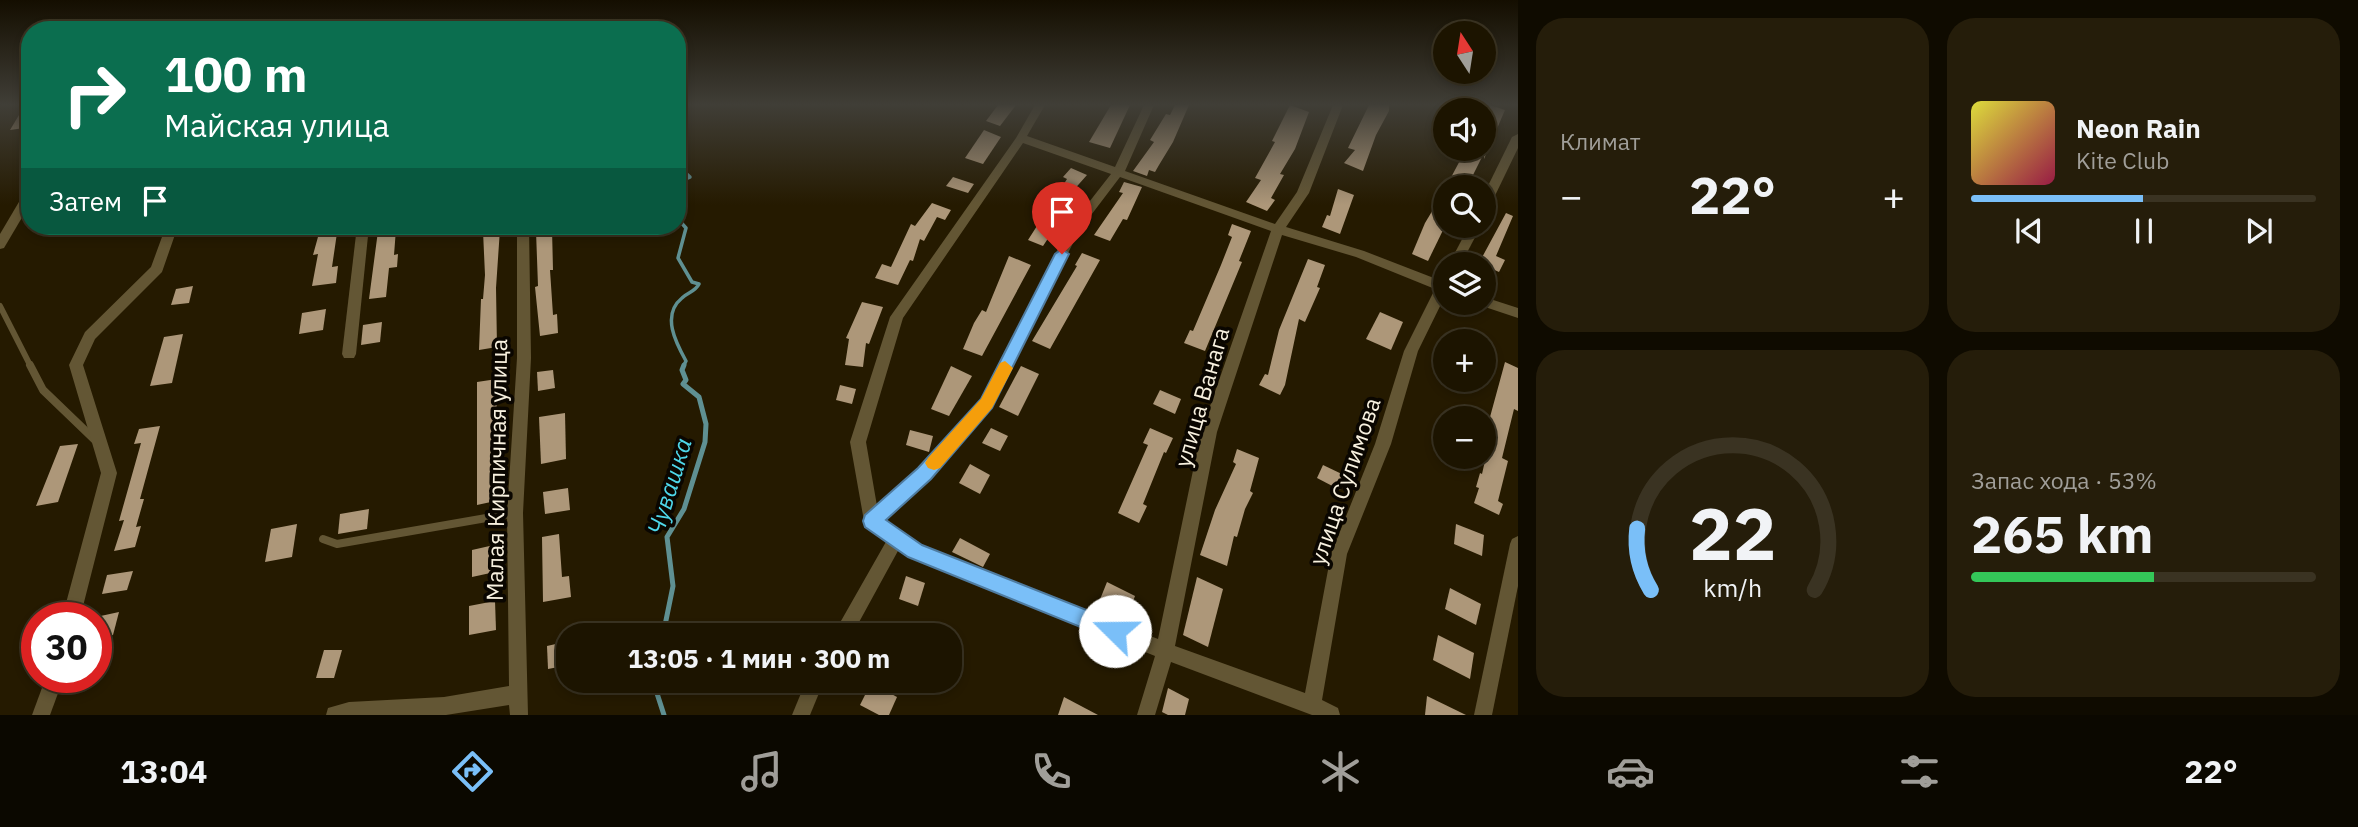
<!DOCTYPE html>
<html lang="ru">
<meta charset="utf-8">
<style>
:root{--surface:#1c1400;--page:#251d0a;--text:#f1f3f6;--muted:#a09e99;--line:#3a3322;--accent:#7abff8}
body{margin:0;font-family:"IBM Plex Sans",sans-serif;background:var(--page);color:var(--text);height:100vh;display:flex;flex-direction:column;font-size:26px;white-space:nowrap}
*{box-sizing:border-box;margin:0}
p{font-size:23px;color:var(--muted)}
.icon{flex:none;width:38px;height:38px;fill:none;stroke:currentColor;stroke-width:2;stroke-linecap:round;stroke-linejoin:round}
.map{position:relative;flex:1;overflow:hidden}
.sheet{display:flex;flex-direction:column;gap:18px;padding:18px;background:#0f0b00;width:840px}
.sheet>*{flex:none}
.banner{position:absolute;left:21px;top:21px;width:665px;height:214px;border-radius:28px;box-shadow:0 4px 10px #0003,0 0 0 2px var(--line);background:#0b6e4f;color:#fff;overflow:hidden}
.needle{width:46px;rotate:348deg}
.controls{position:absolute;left:1433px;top:21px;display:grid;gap:14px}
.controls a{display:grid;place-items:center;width:63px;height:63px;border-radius:50%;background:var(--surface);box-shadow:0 4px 10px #0003,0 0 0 2px var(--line);font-size:35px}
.speed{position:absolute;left:21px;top:602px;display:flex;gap:14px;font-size:35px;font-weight:700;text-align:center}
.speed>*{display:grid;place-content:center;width:91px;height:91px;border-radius:50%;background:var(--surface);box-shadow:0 4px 10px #0003,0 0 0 2px var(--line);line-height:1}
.speed .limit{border:10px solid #d22;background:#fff;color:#111}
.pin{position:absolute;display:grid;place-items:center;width:60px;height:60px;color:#fff;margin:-72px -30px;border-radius:50% 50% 50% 0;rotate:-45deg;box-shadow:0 0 7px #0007}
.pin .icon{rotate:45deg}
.me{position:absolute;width:77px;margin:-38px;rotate:292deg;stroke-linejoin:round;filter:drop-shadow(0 0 5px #0008)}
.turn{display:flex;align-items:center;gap:24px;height:147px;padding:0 28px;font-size:32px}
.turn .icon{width:91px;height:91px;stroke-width:2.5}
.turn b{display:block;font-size:49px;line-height:60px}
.then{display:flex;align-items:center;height:66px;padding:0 28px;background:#0003;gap:14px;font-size:26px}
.big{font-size:52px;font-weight:700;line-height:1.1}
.sheet .widget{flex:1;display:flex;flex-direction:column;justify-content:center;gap:10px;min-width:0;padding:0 24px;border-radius:28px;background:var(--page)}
.sheet .dial{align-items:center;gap:0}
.dial svg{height:182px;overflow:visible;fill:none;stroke:var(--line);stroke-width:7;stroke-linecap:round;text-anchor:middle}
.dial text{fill:var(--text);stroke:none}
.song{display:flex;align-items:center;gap:21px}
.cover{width:84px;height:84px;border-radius:10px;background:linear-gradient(135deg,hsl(60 70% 55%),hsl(340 70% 35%))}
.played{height:7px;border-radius:4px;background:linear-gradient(90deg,var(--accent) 50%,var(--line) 50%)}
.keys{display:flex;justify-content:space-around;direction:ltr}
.heat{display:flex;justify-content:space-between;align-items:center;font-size:38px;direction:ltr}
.charge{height:10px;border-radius:5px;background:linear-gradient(90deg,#34c759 53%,var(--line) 0)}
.sheet .tiles{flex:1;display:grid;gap:18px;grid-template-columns:repeat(2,1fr)}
.trip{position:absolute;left:556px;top:623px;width:406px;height:70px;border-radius:28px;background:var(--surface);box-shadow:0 4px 10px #0003,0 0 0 2px var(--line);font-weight:700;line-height:70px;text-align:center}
.menu{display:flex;height:112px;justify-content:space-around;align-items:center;background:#0b0800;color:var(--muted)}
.menu .icon{width:49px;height:49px}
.menu .current{color:var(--accent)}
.menu b{font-size:32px;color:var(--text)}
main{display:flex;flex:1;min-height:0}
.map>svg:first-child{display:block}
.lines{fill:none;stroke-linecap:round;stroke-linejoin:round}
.stream-far1{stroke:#5f9092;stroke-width:3.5}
.stream{stroke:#5f9092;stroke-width:5}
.building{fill:#ad9779}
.service-far1{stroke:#635634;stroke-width:6}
.service{stroke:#635634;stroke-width:8}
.minor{fill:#635634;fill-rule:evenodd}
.route{fill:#7abff8;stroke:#4f7ca1;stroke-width:2}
.slow{fill:#f59e0b}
.labels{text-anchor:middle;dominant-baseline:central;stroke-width:7;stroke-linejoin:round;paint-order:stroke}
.street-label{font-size:23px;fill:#f8f1df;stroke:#0a0600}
.water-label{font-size:24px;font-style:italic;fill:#4ed7ea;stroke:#0a0600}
</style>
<main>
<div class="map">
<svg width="1518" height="715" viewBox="0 0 1518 715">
<rect width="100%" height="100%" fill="#251a00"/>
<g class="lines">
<!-- stream-far1 -->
<g class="stream-far1">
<polyline points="677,165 690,177 677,182"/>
<path d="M677 218 686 228 678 258 692 282 699 284C695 292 688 292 682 298 661 315 676 343 686 361L683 367"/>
</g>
<!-- stream -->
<g class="stream">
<polyline points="663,635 673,586 667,537 684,509 705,442 706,424 699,397 683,384 686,380 682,370 684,365"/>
<polyline points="653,681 664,715"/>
</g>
</g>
<!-- building -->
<g class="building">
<polygon points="25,105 30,105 30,118 24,128 10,130"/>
<polygon points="998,105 1016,105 1000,126 986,121"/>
<polygon points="1111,105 1130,105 1110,148 1089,142"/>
<polygon points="1175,105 1189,105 1173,142 1159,165 1155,172 1149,170 1147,176 1133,171 1154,142 1150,140 1166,114 1170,115"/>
<polygon points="1290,105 1309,112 1295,149 1280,174 1284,175 1271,198 1275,200 1267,211 1246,202 1261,180 1255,178 1275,142 1272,141"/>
<polygon points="1369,105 1389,105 1389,111 1376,135 1363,171 1344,163 1355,150 1348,148"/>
<polygon points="1490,105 1505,110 1484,159 1484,153 1467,187 1446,187 1466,149 1484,149 1484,119"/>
<polygon points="984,130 1001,137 983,164 965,158"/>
<polygon points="1071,168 1087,175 1071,193 1077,195 1043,246 1028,240 1067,179 1063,177"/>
<polygon points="953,177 974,184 968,193 946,186"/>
<polygon points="1124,182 1142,187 1127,220 1123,219 1110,241 1094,235 1123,193 1119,192"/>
<polygon points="1446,188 1446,224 1428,261 1412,254 1425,223"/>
<polygon points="1338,189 1354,195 1340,234 1322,227 1327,215 1330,216"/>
<polygon points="932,203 951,210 945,220 937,217 924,241 920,239 913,261 910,260 898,285 875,278 882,264 891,267 911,224 915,226"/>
<polygon points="1506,213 1513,216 1496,256 1505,260 1499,272 1479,263"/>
<polygon points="1232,224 1251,231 1239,261 1242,262 1205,351 1184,343 1190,330 1193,331 1221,265 1232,237 1228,235"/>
<polygon points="321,226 338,226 332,267 338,266 336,283 312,286 318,254 313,255"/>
<polygon points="396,229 394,255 398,254 397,267 389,268 386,297 369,299 378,231"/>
<polygon points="500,229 496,288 497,347 479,350 481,299 483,299 485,275 483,231"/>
<polygon points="552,229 553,270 550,270 553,315 557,314 558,333 540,336 535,287 538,286 536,231"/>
<polygon points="1082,253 1100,260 1050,349 1032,341 1077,266 1075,265"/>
<polygon points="1009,256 1031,265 982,356 963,349 974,323 982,310 986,312"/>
<polygon points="1308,259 1325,265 1317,287 1320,288 1305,322 1299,319 1285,385 1280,395 1259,385 1265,374 1268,375 1279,330"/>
<polygon points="193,286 189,303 171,305 176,289"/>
<polygon points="862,302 883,307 869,344 866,343 863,367 845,365 849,339 846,338"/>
<polygon points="326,309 323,330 299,334 302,313"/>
<polygon points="1380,312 1403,322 1391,350 1366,339"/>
<polygon points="382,322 380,342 361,345 363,325"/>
<polygon points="183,334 172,383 150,386 164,337"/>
<polygon points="1505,362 1518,368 1518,411 1514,409 1502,458 1508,461 1498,501 1503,504 1499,515 1474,503 1479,488 1476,487 1480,473 1482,474 1491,434 1484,431 1484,414 1490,417"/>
<polygon points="951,366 972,376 949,416 931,409"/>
<polygon points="1021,366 1039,374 1018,416 999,407"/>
<polygon points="553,370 555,388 538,391 537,372"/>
<polygon points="497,379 496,441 500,500 477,505 477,382"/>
<polygon points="840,385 856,389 852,404 836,400"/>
<polygon points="1160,390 1181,399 1175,414 1153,404"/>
<polygon points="565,413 566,459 541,464 539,417"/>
<polygon points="160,426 140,499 144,499 136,527 141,526 135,547 114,551 124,520 119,521 141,443 134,444 139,429"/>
<polygon points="991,428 1008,436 1000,451 982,443"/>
<polygon points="1150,428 1173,438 1166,453 1164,452 1143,504 1147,506 1139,523 1118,513 1148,445 1143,443"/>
<polygon points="910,430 933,436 929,452 906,445"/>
<polygon points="78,444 58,502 36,506 60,446"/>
<polygon points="1237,449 1259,458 1250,491 1253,493 1245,509 1237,537 1234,536 1227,566 1200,555 1215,510 1236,464 1233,462"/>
<polygon points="970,464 990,475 980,494 959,483"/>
<polygon points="1323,465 1346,476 1340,490 1317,478"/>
<polygon points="568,488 570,510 545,514 543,492"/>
<polygon points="369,509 367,529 338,534 340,514"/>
<polygon points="297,524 292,557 265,562 271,529"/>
<polygon points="1456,524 1484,535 1482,556 1454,544"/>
<polygon points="559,534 562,577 569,576 571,597 543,602 542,537"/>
<polygon points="960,538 990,554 983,567 952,552"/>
<polygon points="494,545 495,572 472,577 472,550"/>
<polygon points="133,571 127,590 102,594 107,575"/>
<polygon points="906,576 925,583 918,606 899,599"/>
<polygon points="1197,577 1223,589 1208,647 1183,635"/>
<polygon points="1107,582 1135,596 1127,617 1099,602"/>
<polygon points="1450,588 1481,604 1476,625 1445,609"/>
<polygon points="495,601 496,630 469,635 469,606"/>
<polygon points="119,612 113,635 96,638 96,617"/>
<polygon points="1438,635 1474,653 1470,679 1433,660"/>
<polygon points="569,641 569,665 548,669 547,646"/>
<polygon points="324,650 342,650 334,678 316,678"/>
<polygon points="871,683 897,697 889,715 879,715 860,705"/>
<polygon points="1168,688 1189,699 1185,715 1168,715 1162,712"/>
<polygon points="1427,696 1466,715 1425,715"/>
<polygon points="1064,697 1098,715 1058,715"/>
</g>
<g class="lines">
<!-- service-far1 -->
<g class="service-far1">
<polyline points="677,117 684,105"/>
<polyline points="0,306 31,367"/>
</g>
<!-- service -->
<g class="service">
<polyline points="30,365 43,390 95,440"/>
<polyline points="323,539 337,544 515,513"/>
</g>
<!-- minor -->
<g class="minor">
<path d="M1035 105H1045L1027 136 1115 167 1144 105H1154L1125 171 1275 224 1297 192 1333 105H1343L1309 193 1286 227 1364 251 1439 280 1446 275V294L1418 351 1391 444 1347 554 1322 700 1338 708 1340 715H1312L1171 662 1155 715H1137L1155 656 909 556 899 549 852 635H833L887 540 866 526 864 521 850 442 890 317 1016 138ZM1023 143 1111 174 1068 229 981 400 919 468 877 506 866 442 903 318ZM1120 177 1271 231 1201 432 1158 639 921 546 884 520 931 478 991 408 1079 231ZM1282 235 1356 257 1435 289 1404 351 1375 444 1331 554 1305 693 1175 646 1217 432Z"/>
<polygon points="1518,134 1518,148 1490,206 1484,210 1484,194 1512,137"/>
<polygon points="30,189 30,204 4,248 0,249 0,234 26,190"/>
<polygon points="166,226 178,226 162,272 95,339 83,365 117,473 80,618 62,618 101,473 69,365 85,332 151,267"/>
<polygon points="357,226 369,226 356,354 354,358 344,358 342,354"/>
<polygon points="517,226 529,226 531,358 523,513 528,715 510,715 509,705 446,715 326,715 328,708 349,702 444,697 509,686 507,513 517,358"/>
<polygon points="1469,226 1481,226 1461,264 1449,264"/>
<polygon points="1484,297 1518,308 1518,318 1479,305 1478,303 1484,303"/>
<polygon points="1518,536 1518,586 1492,715 1474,715 1510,544 1512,539"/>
<polygon points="46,677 64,677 50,715 32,715"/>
<polygon points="806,681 824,681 810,715 792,715"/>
</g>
</g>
<!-- sky -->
<linearGradient id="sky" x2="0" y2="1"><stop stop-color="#140e00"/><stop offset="0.51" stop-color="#403e37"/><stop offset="1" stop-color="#403e37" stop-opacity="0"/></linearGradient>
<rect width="1518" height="205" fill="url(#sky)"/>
<!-- route -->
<polygon class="route" points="1062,249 1069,254 992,408 931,479 886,520 922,545 1122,624 1125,631 1122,638 1115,641 908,557 865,527 863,521 865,515 918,468 981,399 1055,254"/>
<!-- slow -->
<polygon class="slow" points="1005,361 1013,368 992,408 940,468 934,470 928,468 925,463 928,458 981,399 1000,363"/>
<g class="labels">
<!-- street labels -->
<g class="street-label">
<text transform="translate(1201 397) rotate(-74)">улица Ванага</text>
<text transform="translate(496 470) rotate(-89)">Малая Кирпичная улица</text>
<text transform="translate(1344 481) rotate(-71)">улица Сулимова</text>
</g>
<!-- water labels -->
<g class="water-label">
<text transform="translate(669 486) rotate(-73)">Чувашка</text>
</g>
</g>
</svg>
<div class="controls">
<a><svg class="needle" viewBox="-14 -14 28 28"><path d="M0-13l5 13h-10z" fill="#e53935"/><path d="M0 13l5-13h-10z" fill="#a09e99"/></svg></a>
<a><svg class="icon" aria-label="sound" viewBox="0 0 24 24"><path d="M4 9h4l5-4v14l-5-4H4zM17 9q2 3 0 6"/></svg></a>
<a><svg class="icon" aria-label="search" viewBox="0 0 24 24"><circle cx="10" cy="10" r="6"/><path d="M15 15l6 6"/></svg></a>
<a><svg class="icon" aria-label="layers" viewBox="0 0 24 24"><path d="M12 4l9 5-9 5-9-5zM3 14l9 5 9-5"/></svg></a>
<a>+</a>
<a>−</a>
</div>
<div class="speed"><div class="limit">30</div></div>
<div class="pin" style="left:1062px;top:254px;background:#d93025"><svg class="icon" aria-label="arrive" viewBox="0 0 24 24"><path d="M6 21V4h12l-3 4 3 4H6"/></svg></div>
<svg class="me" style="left:1115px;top:631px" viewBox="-20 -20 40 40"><circle r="19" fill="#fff"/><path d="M0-13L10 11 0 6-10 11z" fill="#7abff8"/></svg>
<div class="trip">13:05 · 1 мин · 300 m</div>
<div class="banner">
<div class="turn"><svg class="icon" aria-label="right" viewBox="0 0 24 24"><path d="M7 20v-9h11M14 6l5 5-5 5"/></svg><div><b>100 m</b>Майская улица</div></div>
<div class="then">Затем<svg class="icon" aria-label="arrive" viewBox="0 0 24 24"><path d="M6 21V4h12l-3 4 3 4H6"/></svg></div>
</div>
</div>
<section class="sheet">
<div class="tiles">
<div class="widget"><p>Климат</p>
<div class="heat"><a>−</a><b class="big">22°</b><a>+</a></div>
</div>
<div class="widget">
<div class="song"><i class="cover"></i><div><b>Neon Rain</b><p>Kite Club</p></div></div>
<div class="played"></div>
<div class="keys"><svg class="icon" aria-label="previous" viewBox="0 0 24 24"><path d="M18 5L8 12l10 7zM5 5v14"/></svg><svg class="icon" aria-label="pause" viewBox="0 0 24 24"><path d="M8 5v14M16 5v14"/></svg><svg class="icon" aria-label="next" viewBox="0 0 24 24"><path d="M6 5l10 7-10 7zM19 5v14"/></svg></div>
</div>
<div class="widget dial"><svg viewBox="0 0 100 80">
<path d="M14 69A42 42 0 1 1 86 69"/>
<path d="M14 69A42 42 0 0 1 8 42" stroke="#7abff8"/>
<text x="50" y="56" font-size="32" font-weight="700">22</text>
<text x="50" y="72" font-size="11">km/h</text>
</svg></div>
<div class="widget"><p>Запас хода · 53%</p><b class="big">265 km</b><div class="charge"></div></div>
</div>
</section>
</main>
<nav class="menu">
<b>13:04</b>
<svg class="icon current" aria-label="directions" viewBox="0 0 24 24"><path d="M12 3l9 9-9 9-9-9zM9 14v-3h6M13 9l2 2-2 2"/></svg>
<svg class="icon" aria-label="music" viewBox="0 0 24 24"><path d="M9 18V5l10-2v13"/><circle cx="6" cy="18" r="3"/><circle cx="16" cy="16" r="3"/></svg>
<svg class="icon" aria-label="phone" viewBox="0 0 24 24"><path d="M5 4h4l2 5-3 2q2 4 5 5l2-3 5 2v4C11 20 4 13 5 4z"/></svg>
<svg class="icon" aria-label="climate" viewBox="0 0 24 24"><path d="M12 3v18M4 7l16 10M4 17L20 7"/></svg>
<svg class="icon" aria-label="car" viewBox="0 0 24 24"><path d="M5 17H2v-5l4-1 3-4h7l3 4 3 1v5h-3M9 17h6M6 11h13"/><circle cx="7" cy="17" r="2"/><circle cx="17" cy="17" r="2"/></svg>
<svg class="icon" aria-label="filters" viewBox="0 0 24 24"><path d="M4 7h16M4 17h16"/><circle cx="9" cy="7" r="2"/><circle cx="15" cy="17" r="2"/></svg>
<b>22°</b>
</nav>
